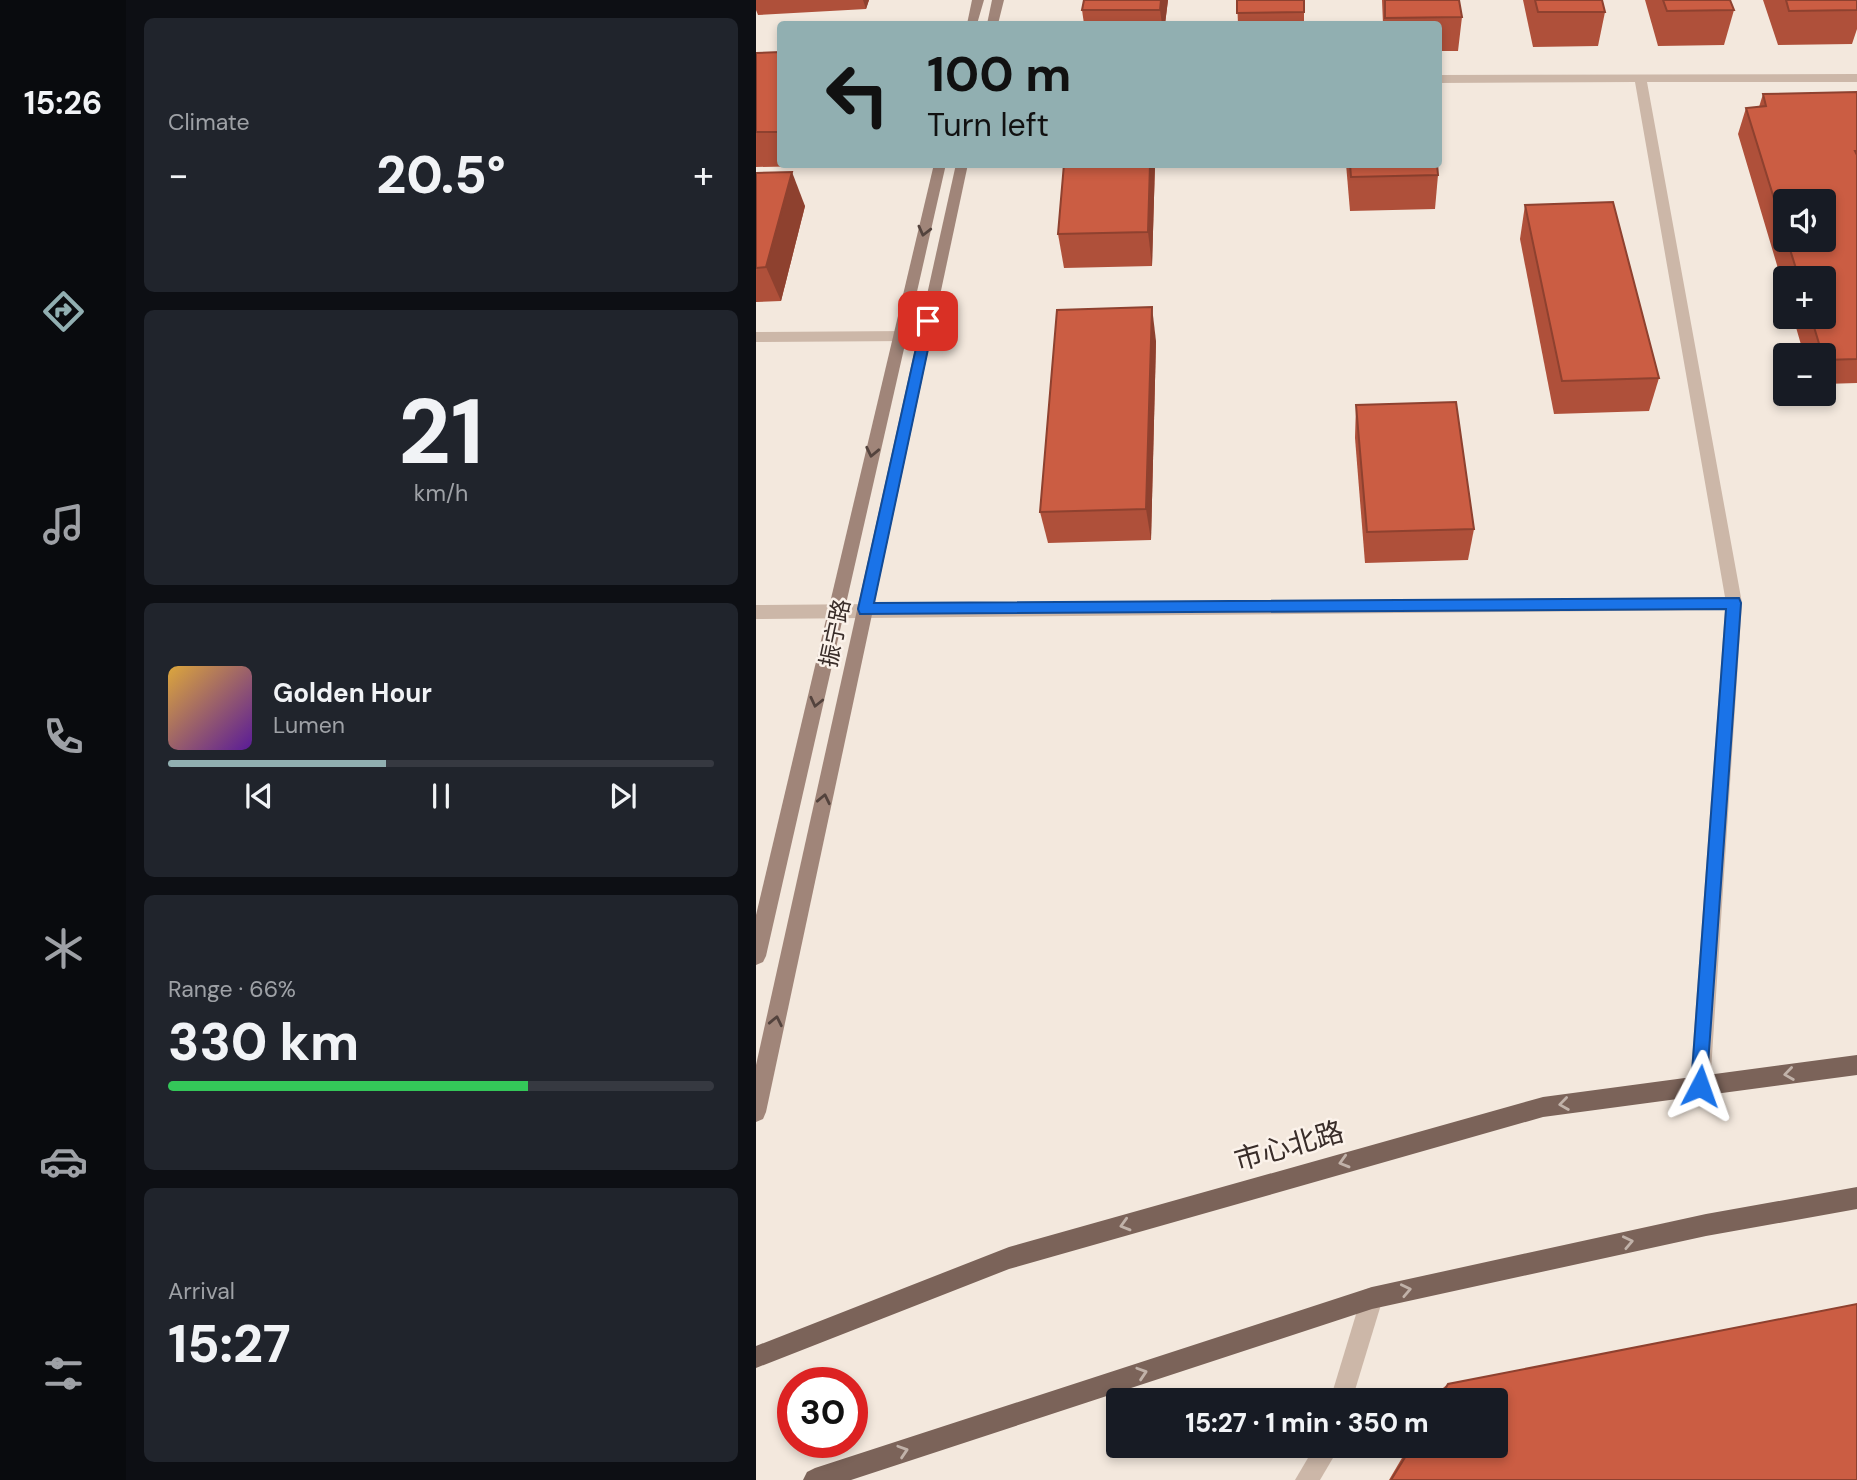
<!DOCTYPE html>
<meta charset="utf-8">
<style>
:root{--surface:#171b24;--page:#20242c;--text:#f1f3f6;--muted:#9ea1a6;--line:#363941;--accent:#91afb1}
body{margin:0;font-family:"DM Sans","Noto Sans SC",sans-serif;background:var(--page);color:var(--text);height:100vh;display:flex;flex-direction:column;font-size:26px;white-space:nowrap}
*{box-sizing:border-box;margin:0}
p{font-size:23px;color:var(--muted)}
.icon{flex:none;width:38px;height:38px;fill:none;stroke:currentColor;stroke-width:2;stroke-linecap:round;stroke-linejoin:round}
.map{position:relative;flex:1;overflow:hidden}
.side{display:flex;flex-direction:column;gap:18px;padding:18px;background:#0d0f14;width:630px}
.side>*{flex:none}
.banner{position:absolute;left:21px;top:21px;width:665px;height:147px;border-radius:7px;box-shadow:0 4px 10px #0003;background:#91afb1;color:#111;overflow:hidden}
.tools{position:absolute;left:1017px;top:189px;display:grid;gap:14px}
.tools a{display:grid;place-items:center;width:63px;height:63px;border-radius:7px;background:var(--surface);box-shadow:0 4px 10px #0003;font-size:35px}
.speed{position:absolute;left:21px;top:1367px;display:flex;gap:14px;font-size:35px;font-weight:700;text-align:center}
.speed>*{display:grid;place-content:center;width:91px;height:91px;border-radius:50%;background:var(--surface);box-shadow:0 4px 10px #0003;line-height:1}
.speed .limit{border:10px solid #d22;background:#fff;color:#111}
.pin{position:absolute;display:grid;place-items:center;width:60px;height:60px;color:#fff;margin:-30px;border-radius:14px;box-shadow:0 4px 10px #0006}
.me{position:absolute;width:77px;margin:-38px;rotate:4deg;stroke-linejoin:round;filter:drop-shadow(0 0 5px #0008)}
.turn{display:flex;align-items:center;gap:24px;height:147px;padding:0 35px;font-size:32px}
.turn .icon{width:91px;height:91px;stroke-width:2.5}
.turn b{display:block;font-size:49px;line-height:60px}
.big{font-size:52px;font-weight:800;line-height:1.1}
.side .card{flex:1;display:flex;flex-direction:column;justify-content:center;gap:10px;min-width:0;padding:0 24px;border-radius:10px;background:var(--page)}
.side .dial{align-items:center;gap:0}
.dial b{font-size:91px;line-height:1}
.song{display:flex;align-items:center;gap:21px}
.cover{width:84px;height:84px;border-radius:10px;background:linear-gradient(135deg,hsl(40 70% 55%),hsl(270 70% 35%))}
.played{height:7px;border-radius:4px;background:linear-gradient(90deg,var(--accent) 40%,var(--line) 40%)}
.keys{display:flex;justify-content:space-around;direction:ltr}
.heat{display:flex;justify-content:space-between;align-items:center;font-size:38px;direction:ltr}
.charge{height:10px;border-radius:5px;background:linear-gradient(90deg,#34c759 66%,var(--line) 0)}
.trip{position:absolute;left:350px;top:1388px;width:402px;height:70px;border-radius:7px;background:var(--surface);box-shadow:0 4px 10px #0003;font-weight:800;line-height:70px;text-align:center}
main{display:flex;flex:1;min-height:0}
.dock{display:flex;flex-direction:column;width:126px;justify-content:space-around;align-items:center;background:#090b0e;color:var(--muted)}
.dock .icon{width:49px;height:49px}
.dock .on{color:var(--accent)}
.dock b{font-size:32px;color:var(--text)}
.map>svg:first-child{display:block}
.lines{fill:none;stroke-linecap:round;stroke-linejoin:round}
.lane{fill:#ccb7a8;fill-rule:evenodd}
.street{fill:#ccb7a8;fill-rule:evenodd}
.secondary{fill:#a08579;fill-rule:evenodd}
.primary{fill:#7b6359;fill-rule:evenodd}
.wall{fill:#af503a;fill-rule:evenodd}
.shaded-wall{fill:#8e412f}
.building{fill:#cb5d43;stroke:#8e412f;stroke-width:2}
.oneway{stroke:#53433d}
.oneway2{stroke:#c1b2a9}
.route{fill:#1a73e8;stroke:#114b97;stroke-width:2}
.labels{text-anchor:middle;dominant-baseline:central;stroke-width:5;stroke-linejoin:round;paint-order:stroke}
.street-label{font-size:23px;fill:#392d29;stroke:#fbf2ea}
.near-street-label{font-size:28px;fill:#392d29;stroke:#fbf2ea}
</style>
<main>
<nav class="dock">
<b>15:26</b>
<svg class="icon on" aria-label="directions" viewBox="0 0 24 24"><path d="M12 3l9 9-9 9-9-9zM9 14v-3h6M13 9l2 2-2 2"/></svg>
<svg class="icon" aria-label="music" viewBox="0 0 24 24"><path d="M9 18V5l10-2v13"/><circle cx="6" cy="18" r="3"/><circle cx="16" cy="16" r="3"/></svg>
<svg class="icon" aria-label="phone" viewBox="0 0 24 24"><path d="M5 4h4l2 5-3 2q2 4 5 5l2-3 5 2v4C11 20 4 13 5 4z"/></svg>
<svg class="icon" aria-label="climate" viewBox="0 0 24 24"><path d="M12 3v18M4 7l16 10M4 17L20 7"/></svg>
<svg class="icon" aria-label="car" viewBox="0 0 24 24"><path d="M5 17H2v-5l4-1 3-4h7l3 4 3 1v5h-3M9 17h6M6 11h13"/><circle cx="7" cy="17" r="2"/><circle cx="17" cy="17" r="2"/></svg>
<svg class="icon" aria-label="filters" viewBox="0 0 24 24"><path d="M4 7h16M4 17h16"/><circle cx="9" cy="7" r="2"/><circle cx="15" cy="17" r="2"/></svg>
</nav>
<section class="side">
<div class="card"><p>Climate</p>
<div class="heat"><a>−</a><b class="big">20.5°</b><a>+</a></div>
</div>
<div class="card dial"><b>21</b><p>km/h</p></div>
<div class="card">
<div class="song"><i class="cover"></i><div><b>Golden Hour</b><p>Lumen</p></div></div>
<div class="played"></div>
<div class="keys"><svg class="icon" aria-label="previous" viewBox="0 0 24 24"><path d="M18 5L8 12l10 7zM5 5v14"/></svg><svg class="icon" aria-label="pause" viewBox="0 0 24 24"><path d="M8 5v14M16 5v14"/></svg><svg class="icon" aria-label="next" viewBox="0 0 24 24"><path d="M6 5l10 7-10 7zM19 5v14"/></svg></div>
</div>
<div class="card"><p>Range · 66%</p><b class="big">330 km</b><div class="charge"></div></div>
<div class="card"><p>Arrival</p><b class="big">15:27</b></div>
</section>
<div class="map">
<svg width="1101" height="1480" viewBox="0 0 1101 1480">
<rect width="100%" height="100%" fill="#f3e8dd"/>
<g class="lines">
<!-- lane -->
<g class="lane">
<polygon points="616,1287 624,1290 627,1298 596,1400 574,1400 605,1298 608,1290"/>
<polygon points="559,1446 584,1446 564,1480 539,1480"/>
</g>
<!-- street -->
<g class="street">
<polygon points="1101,74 1101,82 891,82 986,603 954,1086 951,1093 944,1096 937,1093 934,1086 969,610 0,619 0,605 969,597 879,82 682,83 682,75"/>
<polygon points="153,331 160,336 153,341 0,342 0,332"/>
</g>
<!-- secondary -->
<g class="secondary">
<polygon points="216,0 228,0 221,24 211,24"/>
<polygon points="236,0 248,0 242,24 231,24"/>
<polygon points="178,164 190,164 10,956 7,962 0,965 0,915"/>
<polygon points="200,164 212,164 10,1112 7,1119 0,1122 0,1065"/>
</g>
<!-- primary -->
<g class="primary">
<polygon points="1101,1055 1101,1075 787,1117 253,1269 0,1368 0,1346 253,1247 787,1097"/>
<polygon points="1101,1187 1101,1209 950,1236 616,1309 95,1480 47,1480 51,1472 59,1468 616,1287 950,1214"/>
</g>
</g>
<!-- wall -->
<g class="wall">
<polygon points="0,0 113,0 110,9 2,15 0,10"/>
<polygon points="328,0 412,0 409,24 328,24 326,10"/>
<polygon points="481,0 548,0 548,24 482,24"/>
<polygon points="626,0 703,0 706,17 702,51 682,51 682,24 627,24"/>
<polygon points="767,0 846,0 849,12 842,46 777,47"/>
<polygon points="889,0 974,0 978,10 968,45 902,46"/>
<polygon points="1007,0 1101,0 1101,29 1096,44 1022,45"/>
<polygon points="24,52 24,164 58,164 57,166 0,167 0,53"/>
<path d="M1101 92V383L1068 384V355H1048L1037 317H1068V278H1029V292L982 134 990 108 1003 107 1007 94ZM1029 201 1068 240H1029Z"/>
<polygon points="399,164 396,266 308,268 302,234"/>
<polygon points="590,164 681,164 682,175 679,209 594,211"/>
<polygon points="0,173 49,206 25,301 0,302"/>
<polygon points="769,205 903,378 893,411 798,414 764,239"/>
<polygon points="400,341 395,540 292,543 284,512"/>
<polygon points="600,405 718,529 712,560 609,563 599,438"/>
<polygon points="692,1384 1101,1480 633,1480 653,1446 740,1446 740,1400 680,1400 687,1388"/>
</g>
<!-- shaded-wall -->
<g class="shaded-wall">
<polygon points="107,0 113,0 110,9"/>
<polygon points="405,0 412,0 409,24 406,24 404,10"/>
<polygon points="394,164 399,164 396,266 392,232"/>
<polygon points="36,172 49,206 25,301 10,267"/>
<polygon points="396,307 400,341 395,540 390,509"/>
</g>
<!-- building -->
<g class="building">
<polygon points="328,0 405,0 404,10 326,10"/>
<polygon points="481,0 548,0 548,12 481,13"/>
<polygon points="629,0 703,0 706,17 629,18"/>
<polygon points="779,0 846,0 849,12 782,12"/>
<polygon points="907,0 974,0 978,10 911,11"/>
<polygon points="1030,0 1101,0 1101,10 1033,11"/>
<polygon points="24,52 24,132 0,132 0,53"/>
<polygon points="1101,92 1101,151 1099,151 1101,155 1101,359 1068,360 1055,317 1068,317 1068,278 1043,278 1031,240 1068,240 1068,201 1029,201 1029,234 990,108 1010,106 1007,94"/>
<polygon points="308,164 394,164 392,232 302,234"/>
<polygon points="594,164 681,164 682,175 595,177"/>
<polygon points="36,172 10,267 0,268 0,173"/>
<polygon points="857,202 903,378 806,381 769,205"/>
<polygon points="396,307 390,509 284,512 301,310"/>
<polygon points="700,402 718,529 611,532 600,405"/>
<polygon points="1101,1304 1101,1480 635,1480 656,1446 740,1446 740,1400 683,1400 692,1384"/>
</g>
<!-- one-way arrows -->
<defs><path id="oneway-chevron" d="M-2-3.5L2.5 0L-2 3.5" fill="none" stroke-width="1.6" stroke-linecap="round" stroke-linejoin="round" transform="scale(1.75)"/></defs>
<g class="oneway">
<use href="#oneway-chevron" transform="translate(168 231) rotate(104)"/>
<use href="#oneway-chevron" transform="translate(116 452) rotate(102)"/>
<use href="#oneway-chevron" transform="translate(60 702) rotate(103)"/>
<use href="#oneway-chevron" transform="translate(68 799) rotate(-78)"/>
<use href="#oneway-chevron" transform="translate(20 1021) rotate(-78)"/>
</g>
<g class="oneway2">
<use href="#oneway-chevron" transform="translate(1033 1074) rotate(172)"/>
<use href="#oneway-chevron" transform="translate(808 1104) rotate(172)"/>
<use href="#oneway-chevron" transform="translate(588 1162) rotate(164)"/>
<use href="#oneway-chevron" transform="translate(369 1225) rotate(164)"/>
<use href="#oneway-chevron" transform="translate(872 1242) rotate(-12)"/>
<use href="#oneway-chevron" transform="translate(650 1290) rotate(-12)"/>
<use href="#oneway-chevron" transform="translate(386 1373) rotate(-18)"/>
<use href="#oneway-chevron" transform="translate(147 1451) rotate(-18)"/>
</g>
<!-- route -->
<polygon class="route" points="172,317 178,321 118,603 983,598 985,603 950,1093 944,1095 937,1093 935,1086 970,609 104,614 102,609 166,321"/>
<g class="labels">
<!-- street labels -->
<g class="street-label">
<text transform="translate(79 633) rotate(-78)">振宁路</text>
</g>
<!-- near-street labels -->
<g class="near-street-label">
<text transform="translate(533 1146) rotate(-16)">市心北路</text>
</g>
</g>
</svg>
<div class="tools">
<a><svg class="icon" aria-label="sound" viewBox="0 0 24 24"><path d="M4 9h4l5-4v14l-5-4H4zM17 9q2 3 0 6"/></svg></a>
<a>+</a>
<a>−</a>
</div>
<div class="speed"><div class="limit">30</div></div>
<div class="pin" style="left:172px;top:321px;background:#d93025"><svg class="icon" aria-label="arrive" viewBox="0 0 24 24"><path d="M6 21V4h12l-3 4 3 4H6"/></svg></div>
<svg class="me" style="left:944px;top:1086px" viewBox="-20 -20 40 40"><path d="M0-17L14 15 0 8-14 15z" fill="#1a73e8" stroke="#fff" stroke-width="4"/></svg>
<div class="trip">15:27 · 1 min · 350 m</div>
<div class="banner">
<div class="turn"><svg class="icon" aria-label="left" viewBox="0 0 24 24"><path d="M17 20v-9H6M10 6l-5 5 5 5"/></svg><div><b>100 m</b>Turn left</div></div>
</div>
</div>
</main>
